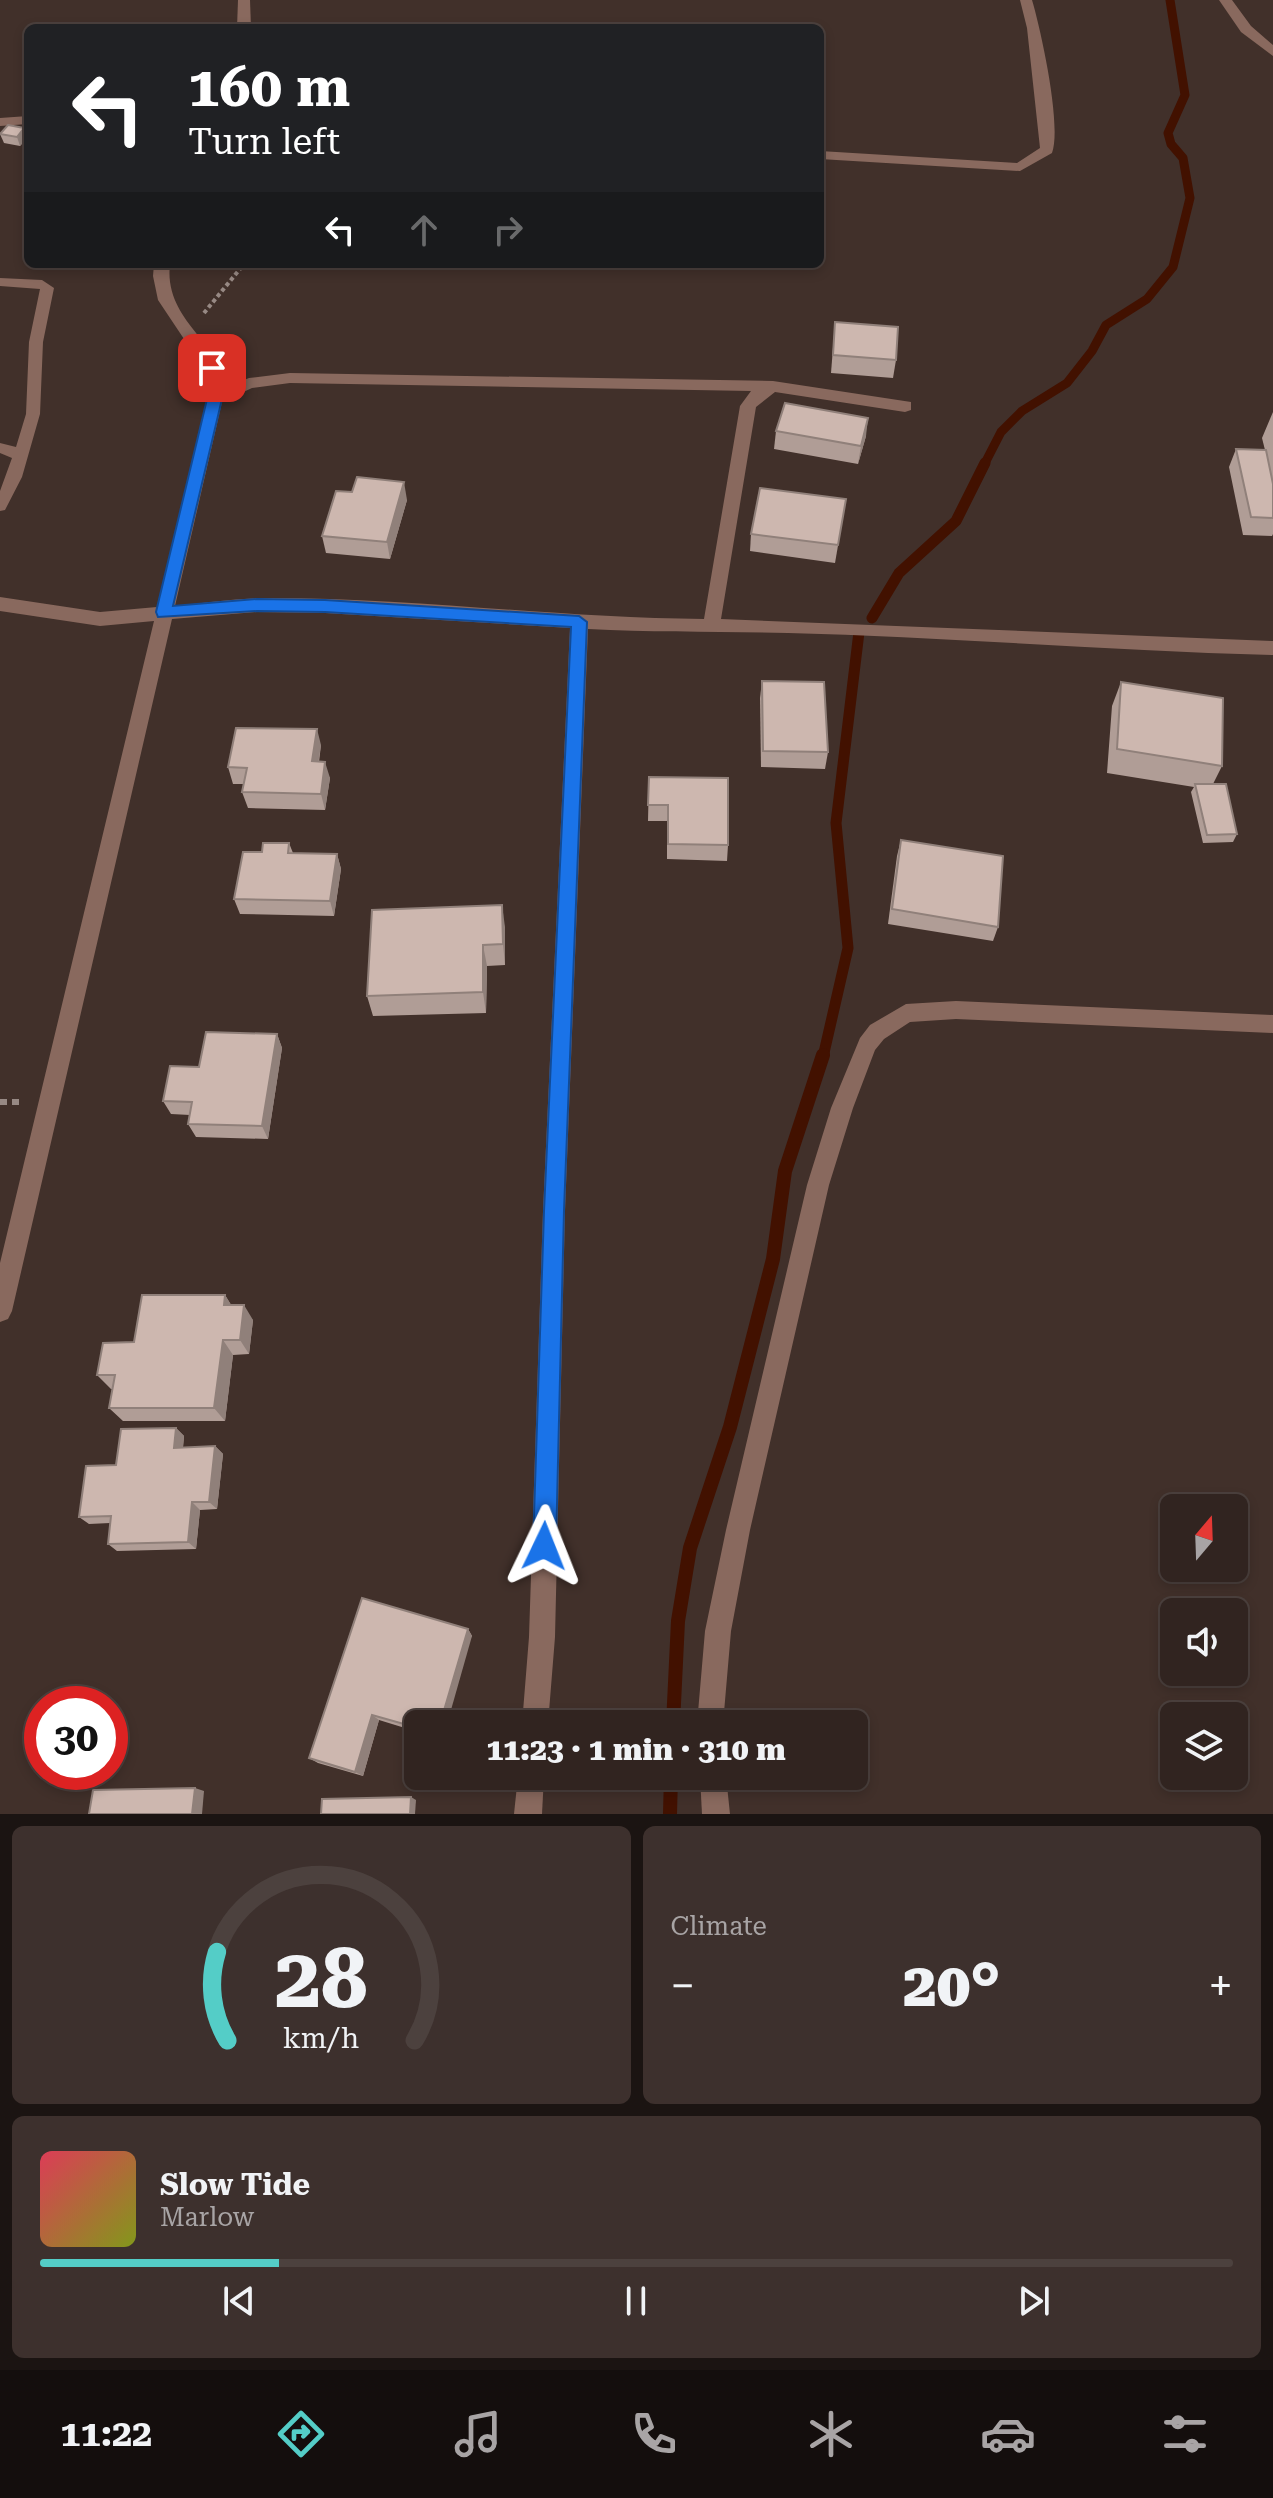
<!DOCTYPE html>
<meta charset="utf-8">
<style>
:root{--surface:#312420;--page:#3d302d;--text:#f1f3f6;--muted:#a8a4a5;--line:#4c413e;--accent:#54cdc7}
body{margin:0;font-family:"Roboto Serif",serif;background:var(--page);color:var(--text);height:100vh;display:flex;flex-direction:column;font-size:30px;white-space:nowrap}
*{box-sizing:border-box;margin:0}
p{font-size:26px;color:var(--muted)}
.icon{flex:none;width:44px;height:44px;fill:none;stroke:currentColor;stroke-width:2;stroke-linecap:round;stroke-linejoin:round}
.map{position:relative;height:1814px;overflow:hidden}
.sheet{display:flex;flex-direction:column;gap:12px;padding:12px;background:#1b1412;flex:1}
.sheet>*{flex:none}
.guide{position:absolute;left:24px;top:24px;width:800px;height:244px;border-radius:12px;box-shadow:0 4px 12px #0003,0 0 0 2px var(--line);background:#202124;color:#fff;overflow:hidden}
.needle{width:52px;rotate:19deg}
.buttons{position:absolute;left:1160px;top:1494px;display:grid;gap:16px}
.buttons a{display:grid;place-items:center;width:88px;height:88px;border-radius:12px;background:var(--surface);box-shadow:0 4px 12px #0003,0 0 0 2px var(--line);font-size:40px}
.speed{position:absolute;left:24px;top:1686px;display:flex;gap:16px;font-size:40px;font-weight:700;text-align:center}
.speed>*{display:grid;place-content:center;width:104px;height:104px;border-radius:50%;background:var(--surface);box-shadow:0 4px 12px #0003,0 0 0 2px var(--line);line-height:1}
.speed .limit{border:12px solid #d22;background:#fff;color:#111}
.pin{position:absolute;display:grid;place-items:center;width:68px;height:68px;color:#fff;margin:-34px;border-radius:16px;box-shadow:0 4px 12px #0006}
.me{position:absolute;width:88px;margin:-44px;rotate:2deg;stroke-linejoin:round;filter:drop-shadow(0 0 6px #0008)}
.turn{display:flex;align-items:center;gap:28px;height:168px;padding:0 32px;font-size:36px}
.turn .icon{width:104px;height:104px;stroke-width:2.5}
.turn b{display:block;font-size:56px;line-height:68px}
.lanes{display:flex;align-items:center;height:76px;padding:0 32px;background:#0003;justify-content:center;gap:40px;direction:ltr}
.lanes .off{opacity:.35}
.big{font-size:60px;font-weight:800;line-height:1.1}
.sheet .card{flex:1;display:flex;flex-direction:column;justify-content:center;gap:12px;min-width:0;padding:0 28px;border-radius:12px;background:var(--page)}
.sheet .dial{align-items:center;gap:0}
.dial svg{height:208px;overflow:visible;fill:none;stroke:var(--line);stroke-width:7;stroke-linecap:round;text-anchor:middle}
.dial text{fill:var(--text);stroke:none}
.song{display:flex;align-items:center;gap:24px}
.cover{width:96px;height:96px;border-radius:12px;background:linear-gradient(135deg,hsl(350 70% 55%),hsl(70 70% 35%))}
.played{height:8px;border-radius:4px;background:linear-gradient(90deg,var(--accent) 20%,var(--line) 20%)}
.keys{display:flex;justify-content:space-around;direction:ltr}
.heat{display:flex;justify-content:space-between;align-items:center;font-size:44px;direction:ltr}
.sheet .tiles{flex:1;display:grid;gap:12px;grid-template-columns:1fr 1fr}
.card:last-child{grid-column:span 2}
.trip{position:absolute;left:404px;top:1710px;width:464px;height:80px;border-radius:12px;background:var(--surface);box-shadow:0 4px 12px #0003,0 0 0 2px var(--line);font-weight:800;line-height:80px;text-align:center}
.dock{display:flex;height:128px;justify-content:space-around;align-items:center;background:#140e0d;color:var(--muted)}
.dock .icon{width:56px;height:56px}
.dock .active{color:var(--accent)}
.dock b{font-size:36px;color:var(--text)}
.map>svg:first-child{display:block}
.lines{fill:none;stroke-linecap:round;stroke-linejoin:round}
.stream-far2{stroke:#421100;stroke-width:9}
.stream-far1{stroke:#421100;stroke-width:11}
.stream{stroke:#421100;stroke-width:14}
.path-far1{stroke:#978984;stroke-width:4;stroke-dasharray:4 3;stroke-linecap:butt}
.path{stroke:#978984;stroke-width:6;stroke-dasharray:7 5;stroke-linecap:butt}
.service{fill:#89695e;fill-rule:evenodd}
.minor{fill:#89695e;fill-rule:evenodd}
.wall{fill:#b09d96}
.shaded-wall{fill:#90807a}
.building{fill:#cdb7af;stroke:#90807a;stroke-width:2}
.route{fill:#1a73e8;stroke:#114b97;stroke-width:2}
</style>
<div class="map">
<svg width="1273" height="1814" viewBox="0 0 1273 1814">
<rect width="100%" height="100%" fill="#41302a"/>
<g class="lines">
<!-- stream-far2 -->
<polyline class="stream-far2" points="984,465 1001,432 1022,411 1067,383 1092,351 1106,325 1147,299 1173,267 1190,198 1183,158 1171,144 1168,133 1185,95 1170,0"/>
<!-- stream-far1 -->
<g class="stream-far1">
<polyline points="872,618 899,573 956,521 985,463"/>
<polyline points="823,1057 848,948 836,823 859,632"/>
</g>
<!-- stream -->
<g class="stream">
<polyline points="673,1724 678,1621 690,1548 730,1427 773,1259 785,1171 823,1055"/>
<polyline points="670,1814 671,1776"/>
</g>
<!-- path-far1 -->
<polyline class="path-far1" points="204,313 244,264"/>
<!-- path -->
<polyline class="path" points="0,1102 19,1102"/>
<!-- service -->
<g class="service">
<polygon points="28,116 28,124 0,126 0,118"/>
<polygon points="0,278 42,280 54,288 43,342 40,414 22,477 5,510 0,511 0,491 12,458 0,453 0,443 16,447 26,414 29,342 40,289 0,286"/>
</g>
<!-- minor -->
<g class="minor">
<polygon points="238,0 250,0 251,28 237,28"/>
<path d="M1020 0H1032C1041 30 1062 126 1052 153L1020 171 820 159V151L1017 163 1040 148 1027 28Z"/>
<polygon points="1219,0 1232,0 1251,26 1273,45 1273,56 1241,32"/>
<path d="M154 264H170C163 322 226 345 224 388L249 378 290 373 773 381 911 402V410L905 412 775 392 756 407 721 619 1273 641V655C1111 651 949 637 788 633 721 631 655 633 588 629L565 1211 555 1637 548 1724H522L529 1637 543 1211 570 628 325 613 257 612 172 619 12 1311 8 1319 0 1322V1263L154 621 100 626 0 611V597L100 612 157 607 207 399 208 382 204 369 158 300 153 276ZM290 383 751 391 740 406 704 619C556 618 408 597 260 598 232 599 203 603 175 606L222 402 252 388Z"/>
<polygon points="956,1001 1273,1015 1273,1033 956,1019 910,1022 884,1039 875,1050 853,1108 829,1185 750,1530 731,1631 723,1724 697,1724 705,1631 726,1530 807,1185 831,1108 860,1038 870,1025 906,1004"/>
<polygon points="518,1776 544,1776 542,1814 514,1814"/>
<polygon points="700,1776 726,1776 730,1814 702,1814"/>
</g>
</g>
<!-- wall -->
<g class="wall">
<polygon points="24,128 28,137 20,146 4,143 0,134"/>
<polygon points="835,322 896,360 893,378 831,373"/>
<polygon points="1273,412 1273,534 1272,536 1243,535 1229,467 1236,449 1265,450 1262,438"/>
<polygon points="776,431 866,436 858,464 774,449"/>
<polygon points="352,492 407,500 390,559 326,553 322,536"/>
<polygon points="846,499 835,563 750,551 751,534"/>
<polygon points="762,681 828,752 825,769 761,767 760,698"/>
<polygon points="1121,682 1222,766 1213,784 1237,834 1233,842 1203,843 1191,792 1194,787 1107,773 1112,706"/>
<polygon points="321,745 319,762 330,778 325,810 248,808 242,792 244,784 233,784 228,767"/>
<polygon points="649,777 728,845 727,861 667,859 667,821 648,821"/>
<polygon points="901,840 998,927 993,941 888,924 897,856"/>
<polygon points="289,843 293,853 337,854 341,869 334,916 240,914 234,899 262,852"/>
<polygon points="505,927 505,965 487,966 486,1013 373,1016 367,996"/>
<polygon points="277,1034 282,1048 268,1139 196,1137 188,1124 190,1115 171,1114 163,1101 199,1067"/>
<polygon points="225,1295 231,1305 253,1320 249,1354 233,1355 225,1421 123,1421 109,1408 112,1389 111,1389 97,1375 134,1342"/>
<polygon points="176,1428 184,1436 183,1448 215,1446 223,1454 217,1509 200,1510 196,1549 117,1551 108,1544 110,1523 89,1524 79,1517 116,1465"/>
<polygon points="468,1629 472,1636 418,1724 418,1732 379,1720 363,1776 318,1763 309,1758"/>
</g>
<!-- shaded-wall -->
<g class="shaded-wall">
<polygon points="24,128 28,137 20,146 17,137"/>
<polygon points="868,418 866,436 858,464 861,446"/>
<polygon points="404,482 407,500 390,559 387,542"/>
<polygon points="317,729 321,745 316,777 312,761"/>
<polygon points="325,762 330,778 325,810 321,794"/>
<polygon points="337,854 341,869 334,916 330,901"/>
<polygon points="502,905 505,927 505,965 503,944"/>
<polygon points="483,945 487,966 486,1013 483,992"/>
<polygon points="277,1034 282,1048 268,1139 262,1126"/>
<polygon points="225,1295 235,1311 224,1305"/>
<polygon points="244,1305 253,1320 249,1354 240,1340"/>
<polygon points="223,1340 233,1355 225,1421 214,1408"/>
<polygon points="176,1428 184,1436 182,1456 174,1448"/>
<polygon points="215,1446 223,1454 217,1509 209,1502"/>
<polygon points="192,1502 200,1510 196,1549 188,1542"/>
<polygon points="468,1629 472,1636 447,1724 440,1724"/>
<polygon points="372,1715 379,1720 363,1776 355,1772"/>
<polygon points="195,1788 204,1791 202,1814 192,1814"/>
<polygon points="411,1797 416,1800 415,1814 410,1814"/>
</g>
<!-- building -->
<g class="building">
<polygon points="8,125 24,128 17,137 0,134"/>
<polygon points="835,322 898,327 896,360 833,355"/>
<polygon points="785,403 868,418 861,446 776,431"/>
<polygon points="1236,449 1266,450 1273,484 1273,518 1251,517"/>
<polygon points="357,477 404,482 387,542 322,536 336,491 352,492"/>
<polygon points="760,488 846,499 838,545 751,534"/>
<polygon points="762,681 824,682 828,752 763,751"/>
<polygon points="1121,682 1223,698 1222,766 1117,749"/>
<polygon points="236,728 317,729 312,761 325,762 321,794 242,792 247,768 228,767"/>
<polygon points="649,777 728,778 728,845 668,844 668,805 648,805"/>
<polygon points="1195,784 1226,784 1237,834 1207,835"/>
<polygon points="901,840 1003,856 998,927 892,909"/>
<polygon points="263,843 289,843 288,853 337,854 330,901 234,899 243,852 262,852"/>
<polygon points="502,905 503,944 483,945 483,992 367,996 372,910"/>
<polygon points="206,1032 277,1034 262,1126 188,1124 192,1102 163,1101 170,1066 199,1067"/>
<polygon points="142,1295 225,1295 224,1305 244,1305 240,1340 223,1340 214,1408 109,1408 115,1375 97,1375 103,1343 134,1342"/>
<polygon points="176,1428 174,1448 215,1446 209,1502 192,1502 188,1542 108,1544 111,1516 79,1517 86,1466 116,1465 121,1429"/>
<polygon points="362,1598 468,1629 440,1724 418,1724 418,1728 372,1715 355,1772 309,1758"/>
<polygon points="195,1788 192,1814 89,1814 93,1790"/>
<polygon points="411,1797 410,1814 321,1814 322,1799"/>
</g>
<!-- route -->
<polygon class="route" points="212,363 217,364 224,379 222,399 173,606 257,599 325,600 579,616 587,622 564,1211 556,1546 552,1554 544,1557 536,1554 533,1546 544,1211 571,627 325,612 257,611 158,617 156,612 207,399 209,379 204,368"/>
</svg>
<div class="buttons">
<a><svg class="needle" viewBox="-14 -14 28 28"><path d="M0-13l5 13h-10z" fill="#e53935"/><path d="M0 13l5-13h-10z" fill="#a8a4a5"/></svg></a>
<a><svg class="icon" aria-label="sound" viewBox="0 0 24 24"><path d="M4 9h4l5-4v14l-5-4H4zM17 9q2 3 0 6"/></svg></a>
<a><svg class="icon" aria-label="layers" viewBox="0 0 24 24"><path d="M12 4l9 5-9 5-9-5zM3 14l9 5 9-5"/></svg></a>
</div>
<div class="speed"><div class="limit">30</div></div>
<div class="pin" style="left:212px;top:368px;background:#d93025"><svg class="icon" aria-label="arrive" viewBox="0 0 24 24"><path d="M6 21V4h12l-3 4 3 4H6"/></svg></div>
<svg class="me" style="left:544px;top:1546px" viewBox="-20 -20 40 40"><path d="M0-17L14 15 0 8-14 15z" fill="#1a73e8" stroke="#fff" stroke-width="4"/></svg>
<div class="trip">11:23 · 1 min · 310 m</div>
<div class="guide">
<div class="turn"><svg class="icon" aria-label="left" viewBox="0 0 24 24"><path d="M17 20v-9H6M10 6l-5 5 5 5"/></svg><div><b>160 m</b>Turn left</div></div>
<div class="lanes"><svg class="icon" aria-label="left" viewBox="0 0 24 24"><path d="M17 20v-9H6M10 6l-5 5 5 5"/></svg><svg class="icon off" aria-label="ahead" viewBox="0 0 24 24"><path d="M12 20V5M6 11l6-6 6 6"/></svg><svg class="icon off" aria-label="right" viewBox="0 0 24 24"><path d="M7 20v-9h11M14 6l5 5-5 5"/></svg></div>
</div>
</div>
<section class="sheet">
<div class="tiles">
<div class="card dial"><svg viewBox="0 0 100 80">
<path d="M14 69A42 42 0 1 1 86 69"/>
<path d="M14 69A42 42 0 0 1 10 35" stroke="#54cdc7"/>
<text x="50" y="56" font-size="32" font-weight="700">28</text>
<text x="50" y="72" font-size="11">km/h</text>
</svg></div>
<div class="card"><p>Climate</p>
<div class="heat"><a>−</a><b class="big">20°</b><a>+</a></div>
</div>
<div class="card">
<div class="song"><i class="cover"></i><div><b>Slow Tide</b><p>Marlow</p></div></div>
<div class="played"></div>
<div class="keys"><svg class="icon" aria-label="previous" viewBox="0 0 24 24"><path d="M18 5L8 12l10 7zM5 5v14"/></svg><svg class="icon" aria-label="pause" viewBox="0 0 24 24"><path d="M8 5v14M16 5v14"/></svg><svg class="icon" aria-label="next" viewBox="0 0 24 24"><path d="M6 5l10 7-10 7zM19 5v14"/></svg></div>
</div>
</div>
</section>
<nav class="dock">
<b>11:22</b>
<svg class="icon active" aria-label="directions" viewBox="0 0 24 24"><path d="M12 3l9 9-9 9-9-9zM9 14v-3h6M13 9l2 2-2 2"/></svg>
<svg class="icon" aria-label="music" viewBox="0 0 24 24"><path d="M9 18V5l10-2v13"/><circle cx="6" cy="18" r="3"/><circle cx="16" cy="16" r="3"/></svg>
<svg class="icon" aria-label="phone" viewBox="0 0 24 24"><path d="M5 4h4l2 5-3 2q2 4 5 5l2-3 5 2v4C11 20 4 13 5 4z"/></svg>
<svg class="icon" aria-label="climate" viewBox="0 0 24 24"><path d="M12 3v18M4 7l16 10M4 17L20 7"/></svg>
<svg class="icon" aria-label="car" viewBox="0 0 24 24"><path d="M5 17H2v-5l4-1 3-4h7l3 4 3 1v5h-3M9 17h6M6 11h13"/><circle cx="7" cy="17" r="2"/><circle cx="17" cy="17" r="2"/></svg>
<svg class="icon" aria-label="filters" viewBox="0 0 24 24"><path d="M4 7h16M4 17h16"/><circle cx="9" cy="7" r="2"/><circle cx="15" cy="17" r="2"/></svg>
</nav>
